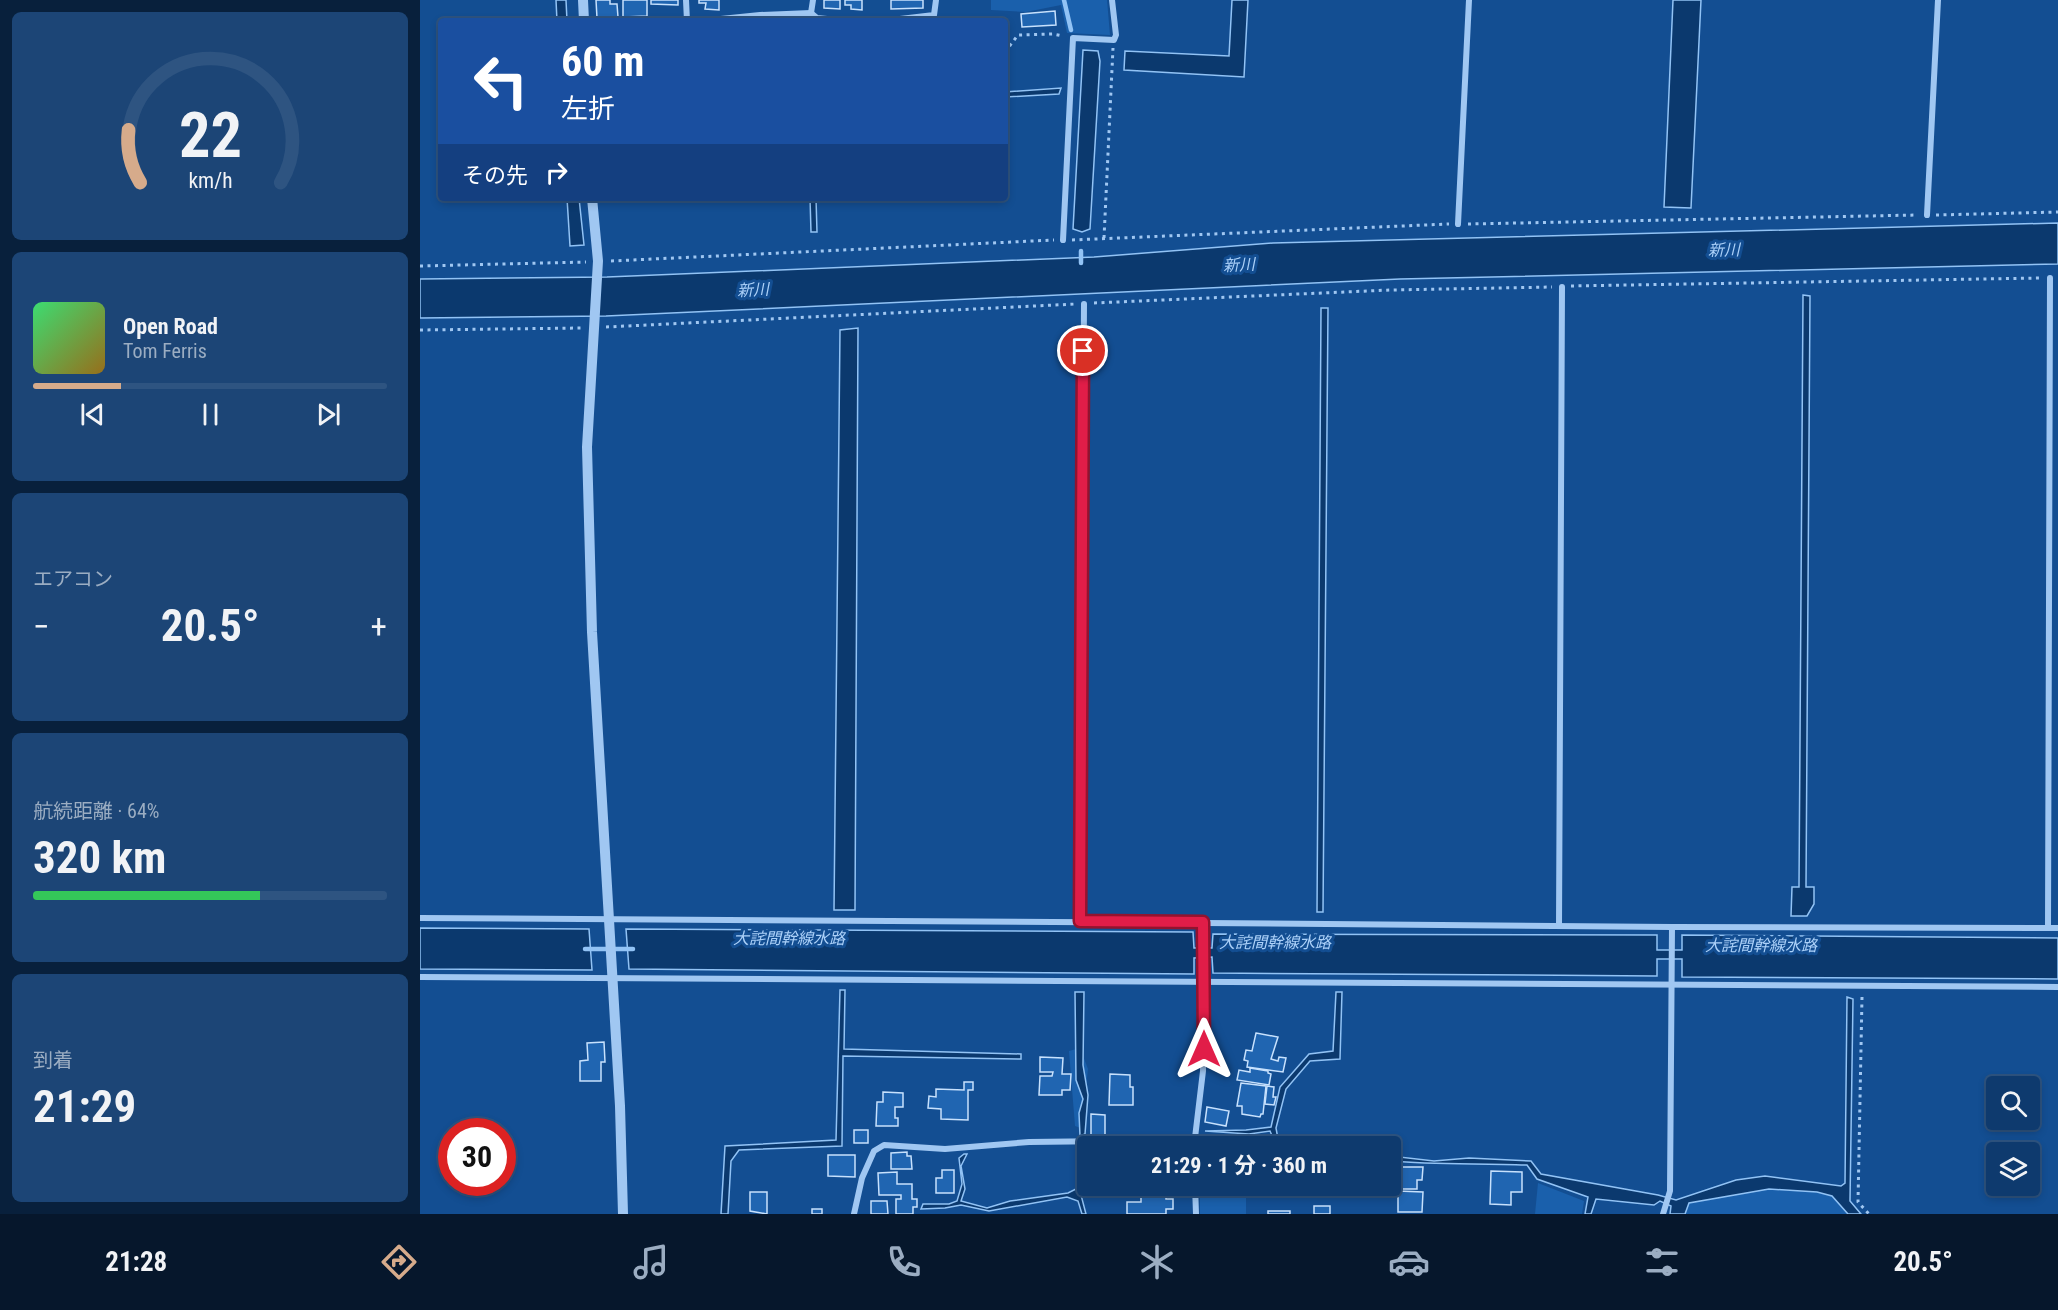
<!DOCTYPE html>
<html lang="ja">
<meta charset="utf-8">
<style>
:root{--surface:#0e3a6e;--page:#1c4576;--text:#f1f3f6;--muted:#9badc2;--line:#2e5481;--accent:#d6ab8b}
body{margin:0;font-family:"Roboto Condensed","Noto Sans JP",sans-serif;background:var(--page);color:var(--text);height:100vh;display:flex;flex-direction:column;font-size:22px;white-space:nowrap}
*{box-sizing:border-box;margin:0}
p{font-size:20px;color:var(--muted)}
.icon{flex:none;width:33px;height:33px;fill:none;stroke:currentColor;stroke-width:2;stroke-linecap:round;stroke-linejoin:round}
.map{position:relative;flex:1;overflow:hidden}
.side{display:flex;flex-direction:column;gap:12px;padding:12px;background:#08203c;width:420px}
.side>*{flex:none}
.hud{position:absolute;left:18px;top:18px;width:570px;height:183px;border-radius:6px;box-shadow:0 3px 9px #0003,0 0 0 2px var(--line);background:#1a4fa0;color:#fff;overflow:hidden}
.fabs{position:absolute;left:1566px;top:1076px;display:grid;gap:12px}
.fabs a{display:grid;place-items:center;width:54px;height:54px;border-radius:6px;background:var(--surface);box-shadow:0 3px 9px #0003,0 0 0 2px var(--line);font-size:30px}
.speed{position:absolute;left:18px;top:1118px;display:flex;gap:12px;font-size:30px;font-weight:700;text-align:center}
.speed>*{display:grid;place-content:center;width:78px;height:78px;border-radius:50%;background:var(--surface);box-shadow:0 3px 9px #0003,0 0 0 2px var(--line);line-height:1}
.speed .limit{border:9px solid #d22;background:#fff;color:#111}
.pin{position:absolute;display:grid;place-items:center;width:51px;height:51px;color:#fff;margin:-26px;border:3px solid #fff;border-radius:50%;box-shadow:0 2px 6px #0007}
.me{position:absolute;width:66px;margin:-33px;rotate:0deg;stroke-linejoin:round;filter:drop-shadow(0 0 4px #0008)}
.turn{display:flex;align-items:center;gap:21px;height:126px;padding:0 24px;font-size:27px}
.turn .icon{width:78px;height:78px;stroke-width:2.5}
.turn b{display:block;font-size:42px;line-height:51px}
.then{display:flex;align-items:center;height:57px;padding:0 24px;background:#0003;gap:12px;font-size:22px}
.big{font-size:45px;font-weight:700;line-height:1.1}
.side .tile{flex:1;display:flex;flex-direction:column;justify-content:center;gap:9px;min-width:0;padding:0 21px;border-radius:9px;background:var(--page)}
.side .dial{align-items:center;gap:0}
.dial svg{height:156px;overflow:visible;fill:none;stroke:var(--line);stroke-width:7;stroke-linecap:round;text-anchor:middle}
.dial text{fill:var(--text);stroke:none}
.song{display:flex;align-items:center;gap:18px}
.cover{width:72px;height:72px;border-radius:9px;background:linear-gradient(135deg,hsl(140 70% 55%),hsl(40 70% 35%))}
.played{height:6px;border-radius:3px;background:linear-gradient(90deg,var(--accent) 25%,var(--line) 25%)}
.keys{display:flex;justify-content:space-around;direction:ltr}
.heat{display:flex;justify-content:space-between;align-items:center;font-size:33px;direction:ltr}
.charge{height:9px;border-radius:4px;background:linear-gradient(90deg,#34c759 64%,var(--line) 0)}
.trip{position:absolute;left:657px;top:1136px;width:324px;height:60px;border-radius:6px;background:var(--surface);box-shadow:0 3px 9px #0003,0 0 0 2px var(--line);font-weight:700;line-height:60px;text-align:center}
.tab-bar{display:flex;height:96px;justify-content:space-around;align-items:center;background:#06172c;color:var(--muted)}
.tab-bar .icon{width:42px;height:42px}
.tab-bar .current{color:var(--accent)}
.tab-bar b{font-size:27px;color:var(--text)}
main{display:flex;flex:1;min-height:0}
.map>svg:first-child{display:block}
.green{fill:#1a60ac}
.water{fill:#0b396e;stroke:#92c3f5;stroke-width:1.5}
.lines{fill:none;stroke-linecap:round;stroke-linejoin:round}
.stream{stroke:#92c3f5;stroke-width:4.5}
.building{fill:#2065b1;stroke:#c7e1fd;stroke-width:1.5}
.path{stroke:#a0c7f2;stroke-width:3;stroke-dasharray:3 4.5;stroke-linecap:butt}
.minor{stroke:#a0c7f2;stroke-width:6}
.tertiary{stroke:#a0c7f2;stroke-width:10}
.route-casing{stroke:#92132f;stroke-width:15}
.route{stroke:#e11d48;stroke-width:10}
.labels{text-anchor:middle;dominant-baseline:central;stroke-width:6;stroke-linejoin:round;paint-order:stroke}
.water-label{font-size:16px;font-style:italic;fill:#acd1f9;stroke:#134e92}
</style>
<main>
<section class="side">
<div class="tile dial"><svg viewBox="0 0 100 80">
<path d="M14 69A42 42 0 1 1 86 69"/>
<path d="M14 69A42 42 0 0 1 8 42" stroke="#d6ab8b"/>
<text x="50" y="56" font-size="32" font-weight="700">22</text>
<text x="50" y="72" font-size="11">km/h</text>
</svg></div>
<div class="tile">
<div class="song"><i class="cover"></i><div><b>Open Road</b><p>Tom Ferris</p></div></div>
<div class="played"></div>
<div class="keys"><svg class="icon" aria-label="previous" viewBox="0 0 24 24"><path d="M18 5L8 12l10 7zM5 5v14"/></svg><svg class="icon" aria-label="pause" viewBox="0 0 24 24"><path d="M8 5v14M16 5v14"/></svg><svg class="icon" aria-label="next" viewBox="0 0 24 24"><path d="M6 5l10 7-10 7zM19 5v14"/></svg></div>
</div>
<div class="tile"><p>エアコン</p>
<div class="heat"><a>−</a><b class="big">20.5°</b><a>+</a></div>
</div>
<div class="tile"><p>航続距離 · 64%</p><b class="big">320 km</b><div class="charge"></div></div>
<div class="tile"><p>到着</p><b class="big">21:29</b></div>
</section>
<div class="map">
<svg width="1638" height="1214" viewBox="0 0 1638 1214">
<rect width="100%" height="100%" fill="#134e92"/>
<!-- green -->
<g class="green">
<polygon points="571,0 687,0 690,35 647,33 641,5 606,12 571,10"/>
<polygon points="660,1048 668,1069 661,1128 655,1126 649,1051"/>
<polygon points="1118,1183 1164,1201 1162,1214 1115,1214"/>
<polygon points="1349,1189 1397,1192 1412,1196 1428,1214 1265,1214 1269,1203"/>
<polygon points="826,1195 826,1214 780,1214 780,1197"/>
</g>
<!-- water -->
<g class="water">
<polygon points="136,0 146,0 147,21 137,21"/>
<polygon points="812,0 828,0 824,77 704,70 705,51 809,56"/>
<polygon points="1253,0 1281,0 1271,208 1244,207"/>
<polygon points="663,50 678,51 680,61 670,229 662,232 653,229"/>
<polygon points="641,88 639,94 585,97 585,92"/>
<polygon points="147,198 159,198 164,245 150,246"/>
<polygon points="390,198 396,198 397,232 391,232"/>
<polygon points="1638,223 1638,264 980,279 186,316 0,318 0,279 187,277 674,257 853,243"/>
<polygon points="1383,295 1390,296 1386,887 1394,887 1394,904 1387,916 1371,916 1372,887 1379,887"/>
<polygon points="901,308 908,308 903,912 897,912"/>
<polygon points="438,328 435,910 414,910 420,330"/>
<polygon points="0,928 169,929 172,970 0,969"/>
<polygon points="206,929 773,932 774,948 792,948 793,934 1237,935 1237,950 1262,950 1262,935 1638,938 1638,979 1262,977 1262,959 1237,959 1237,976 793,973 792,957 774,958 774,974 209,969"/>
<polygon points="420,990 425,990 424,1049 601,1054 601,1059 423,1056 422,1146 319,1150 311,1161 308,1214 301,1214 305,1146 416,1140"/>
<polygon points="655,992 664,992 663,1065 668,1095 665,1134 660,1136 659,1113 663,1099 656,1080"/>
<path d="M916 992H922L920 1059 890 1061 866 1089 856 1128 858 1139C890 1147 924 1140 957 1146H863L856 1145 850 1131 829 1134 785 1131 826 1130 851 1127 860 1087 889 1054 913 1051Z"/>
<path d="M1427 997 1433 999 1430 1201 1441 1214H1428L1412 1196 1397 1192 1349 1189 1269 1203 1265 1214H1250L1251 1206 1240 1201 1234 1205 1176 1199 1171 1214H1165L1168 1197 1117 1179 1107 1165C1061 1163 1016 1165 971 1161V1156L1014 1161 1049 1158 1111 1161 1121 1174 1238 1195 1256 1200 1316 1180 1345 1176 1421 1186 1425 1183Z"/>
<polygon points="657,1152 664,1152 661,1195 666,1214 662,1214 658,1201 647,1197 569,1211 541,1205 525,1208 501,1209 503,1204 529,1204 537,1201 542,1184 539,1158 544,1154 547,1154 541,1166 545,1189 541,1201 567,1208 590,1201 648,1193 656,1189"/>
</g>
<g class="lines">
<!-- stream -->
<g class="stream">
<polyline points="644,0 651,30"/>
<polyline points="661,263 661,251"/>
<polyline points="165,949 213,949"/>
</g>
</g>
<!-- building -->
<g class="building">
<polygon points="176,0 190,0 190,4 197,4 198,17 177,18"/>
<polygon points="203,0 227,0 227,16 203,17"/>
<polygon points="231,0 258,0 258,5 231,4"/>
<polygon points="279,0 299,0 299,10 285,9 286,3 279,3"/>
<polygon points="404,0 420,0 420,9 404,8"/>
<polygon points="425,0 442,0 442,10 431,9 431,5 425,5"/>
<polygon points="471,0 503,0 503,8 471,9"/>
<polygon points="635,11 636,25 602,27 601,14"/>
<polygon points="836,1033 858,1037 851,1059 858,1061 859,1057 866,1058 863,1072 827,1067 828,1061 824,1060 826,1050 832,1051"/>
<polygon points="184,1042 185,1062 181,1062 181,1081 160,1081 160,1061 168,1060 167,1043"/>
<polygon points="620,1057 643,1058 642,1074 651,1074 650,1090 642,1090 642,1095 619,1095 620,1076 632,1076 633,1072 620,1072"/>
<polygon points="830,1068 848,1071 848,1073 851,1074 849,1085 817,1080 819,1070 830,1072"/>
<polygon points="690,1074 710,1075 710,1087 713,1087 713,1105 689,1105"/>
<polygon points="544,1082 553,1082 553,1090 548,1090 548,1120 521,1119 521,1109 508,1108 509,1096 516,1097 516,1089 544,1090"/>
<polygon points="821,1083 846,1086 843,1114 841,1114 840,1117 822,1114 822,1106 817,1106"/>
<polygon points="847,1086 854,1087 853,1097 856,1097 854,1105 845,1104"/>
<polygon points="463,1092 483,1093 483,1107 475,1107 475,1118 478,1118 478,1126 456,1126 457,1102 463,1102"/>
<polygon points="787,1107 809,1111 806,1126 785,1122"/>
<polygon points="671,1114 685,1115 685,1137 671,1136"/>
<rect x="434" y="1130" width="14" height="13"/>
<polygon points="840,1138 849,1138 849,1146 839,1146"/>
<polygon points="487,1152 487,1156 491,1156 492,1169 471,1169 471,1153"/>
<polygon points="408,1155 435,1155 435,1177 408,1176"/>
<polygon points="978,1167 1003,1167 1002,1180 997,1180 997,1189 977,1189"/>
<polygon points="522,1170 534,1170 534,1193 516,1193 516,1178 522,1178"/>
<polygon points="1071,1171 1102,1172 1102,1192 1091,1192 1091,1205 1070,1204"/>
<polygon points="477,1172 477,1184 492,1184 492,1199 497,1199 497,1207 493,1207 493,1214 476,1214 476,1199 481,1199 481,1195 459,1195 458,1173"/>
<polygon points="783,1185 803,1185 803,1192 783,1193"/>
<rect x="809" y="1185" width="14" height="6"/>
<polygon points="930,1185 950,1185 950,1192 944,1192 944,1197 930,1197"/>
<polygon points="978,1191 1003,1192 1002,1212 978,1212"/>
<polygon points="330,1192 347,1192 347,1214 330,1211"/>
<polygon points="721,1192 746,1192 746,1199 753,1199 753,1209 746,1209 746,1214 707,1214 707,1202 721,1202"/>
<polygon points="451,1201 467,1201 468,1214 451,1214"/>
<rect x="894" y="1206" width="16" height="8"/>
<rect x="392" y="1209" width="10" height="5"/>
<rect x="848" y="1211" width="22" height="3"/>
</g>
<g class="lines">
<!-- path -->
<g class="path">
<polyline points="585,52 598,35 633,34 643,36"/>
<polyline points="1516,215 1638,212"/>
<polyline points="1048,224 1497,215"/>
<polyline points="684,238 693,48"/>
<polyline points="652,240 1029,224"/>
<polyline points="191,261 634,240"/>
<polyline points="0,266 166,262"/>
<polyline points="1151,286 1621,278"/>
<polyline points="674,303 970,290 1132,287"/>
<polyline points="186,327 656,304"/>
<polyline points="0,330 161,328"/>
<polyline points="1442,997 1438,1202 1449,1214"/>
</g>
<!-- minor -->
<g class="minor">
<polyline points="266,0 267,21"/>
<polyline points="391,13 393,0"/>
<polyline points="281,21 340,15 391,13 397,18 427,21"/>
<polyline points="463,21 514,15 516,0"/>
<polyline points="1507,215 1518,0"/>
<polyline points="1038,224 1049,0"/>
<polyline points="643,240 653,38 694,40 696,35 692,0"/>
<polyline points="0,918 783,923 783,1071 774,1146"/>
<polyline points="660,921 664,304"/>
<polyline points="783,923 1252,927 1250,1191 1243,1214"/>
<polyline points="1139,925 1142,287"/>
<polyline points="1252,927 1638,928"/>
<polyline points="1628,928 1630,278"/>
<polyline points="0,977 1638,987"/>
<polyline points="775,1185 776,1214"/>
<polyline points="434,1214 442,1178 454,1151 464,1145 525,1149 609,1142 774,1140"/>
</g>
<!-- tertiary -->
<g class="tertiary">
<polyline points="163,0 164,21"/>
<polyline points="172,198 178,261 167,447 172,632 200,1106 203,1214"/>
</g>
</g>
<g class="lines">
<defs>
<polyline id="route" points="663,351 660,921 783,922 784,1049"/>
</defs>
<!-- route casing -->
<use href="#route" class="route-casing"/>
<!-- route -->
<use href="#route" class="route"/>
</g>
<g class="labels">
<!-- water labels -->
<g class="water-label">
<text transform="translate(1304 250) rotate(-1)">新川</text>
<text transform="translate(819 265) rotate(-3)">新川</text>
<text transform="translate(333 290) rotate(-3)">新川</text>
<text x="369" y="938">大詫間幹線水路</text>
<text x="855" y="942">大詫間幹線水路</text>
<text x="1341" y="945">大詫間幹線水路</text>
</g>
</g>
</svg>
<div class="fabs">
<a><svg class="icon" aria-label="search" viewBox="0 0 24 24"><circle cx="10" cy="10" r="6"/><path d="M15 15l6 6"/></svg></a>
<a><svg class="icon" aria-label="layers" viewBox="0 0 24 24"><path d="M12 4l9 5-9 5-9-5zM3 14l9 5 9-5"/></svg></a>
</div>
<div class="speed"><div class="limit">30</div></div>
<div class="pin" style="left:663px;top:351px;background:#d93025"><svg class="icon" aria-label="arrive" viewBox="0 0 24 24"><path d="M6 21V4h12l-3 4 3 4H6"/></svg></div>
<svg class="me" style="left:784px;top:1049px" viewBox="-20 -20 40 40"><path d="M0-17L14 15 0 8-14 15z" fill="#e11d48" stroke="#fff" stroke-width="4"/></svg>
<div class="trip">21:29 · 1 分 · 360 m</div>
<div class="hud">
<div class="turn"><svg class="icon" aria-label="left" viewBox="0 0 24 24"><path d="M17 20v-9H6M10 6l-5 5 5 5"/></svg><div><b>60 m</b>左折</div></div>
<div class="then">その先<svg class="icon" aria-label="right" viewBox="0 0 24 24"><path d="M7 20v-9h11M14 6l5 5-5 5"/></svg></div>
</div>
</div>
</main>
<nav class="tab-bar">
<b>21:28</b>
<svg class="icon current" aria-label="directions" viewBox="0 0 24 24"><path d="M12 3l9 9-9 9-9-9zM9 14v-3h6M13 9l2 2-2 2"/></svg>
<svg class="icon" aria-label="music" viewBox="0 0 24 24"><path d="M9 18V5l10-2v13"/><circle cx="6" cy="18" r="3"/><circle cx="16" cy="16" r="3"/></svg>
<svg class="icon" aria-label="phone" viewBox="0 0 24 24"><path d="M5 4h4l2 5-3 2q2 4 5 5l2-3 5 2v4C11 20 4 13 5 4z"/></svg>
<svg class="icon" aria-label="climate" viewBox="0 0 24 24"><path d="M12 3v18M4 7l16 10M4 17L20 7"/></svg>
<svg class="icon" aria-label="car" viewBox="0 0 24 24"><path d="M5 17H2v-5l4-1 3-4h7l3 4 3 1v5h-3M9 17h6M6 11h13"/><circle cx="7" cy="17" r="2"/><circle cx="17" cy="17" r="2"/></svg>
<svg class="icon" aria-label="filters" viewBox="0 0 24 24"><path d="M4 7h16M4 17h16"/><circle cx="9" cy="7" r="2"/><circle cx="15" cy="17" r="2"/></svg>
<b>20.5°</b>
</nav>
